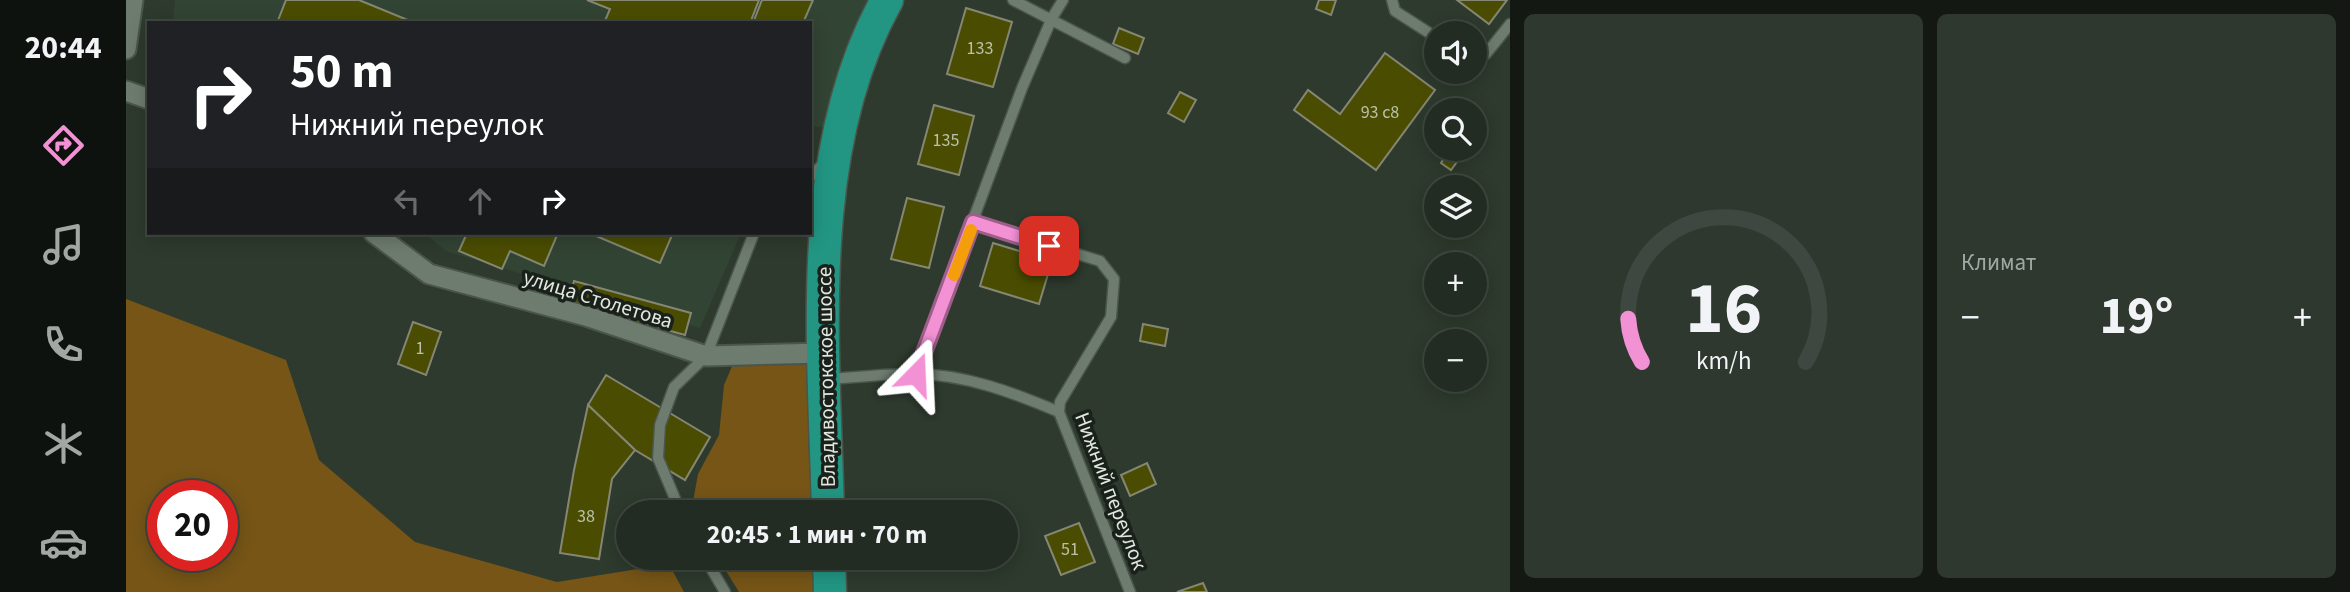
<!DOCTYPE html>
<html lang="ru">
<meta charset="utf-8">
<style>
:root{--surface:#222c22;--page:#2e382f;--text:#f1f3f6;--muted:#a2a7a5;--line:#3f4840;--accent:#f391d5}
body{margin:0;font-family:"Source Sans 3",sans-serif;background:var(--page);color:var(--text);height:100vh;display:flex;flex-direction:column;font-size:26px;white-space:nowrap}
*{box-sizing:border-box;margin:0}
p{font-size:23px;color:var(--muted)}
.icon{flex:none;width:38px;height:38px;fill:none;stroke:currentColor;stroke-width:2;stroke-linecap:round;stroke-linejoin:round}
.map{position:relative;flex:1;overflow:hidden}
.sheet{display:flex;flex-direction:column;gap:14px;padding:14px;background:#131813;width:840px}
.sheet>*{flex:none}
.guide{position:absolute;left:21px;top:21px;width:665px;height:214px;border-radius:0px;box-shadow:0 4px 18px #0003,0 0 0 2px var(--line);background:#202124;color:#fff;overflow:hidden}
.tools{position:absolute;left:1298px;top:21px;display:grid;gap:14px}
.tools a{display:grid;place-items:center;width:63px;height:63px;border-radius:50%;background:var(--surface);box-shadow:0 4px 18px #0003,0 0 0 2px var(--line);font-size:35px}
.speed{position:absolute;left:21px;top:480px;display:flex;gap:14px;font-size:35px;font-weight:700;text-align:center}
.speed>*{display:grid;place-content:center;width:91px;height:91px;border-radius:50%;background:var(--surface);box-shadow:0 4px 18px #0003,0 0 0 2px var(--line);line-height:1}
.speed .limit{border:10px solid #d22;background:#fff;color:#111}
.pin{position:absolute;display:grid;place-items:center;width:60px;height:60px;color:#fff;margin:-30px;border-radius:14px;box-shadow:0 4px 10px #0006}
.me{position:absolute;width:77px;margin:-38px;rotate:21deg;stroke-linejoin:round;filter:drop-shadow(0 0 5px #0008)}
.turn{display:flex;align-items:center;gap:24px;height:147px;padding:0 28px;font-size:32px}
.turn .icon{width:91px;height:91px;stroke-width:2.5}
.turn b{display:block;font-size:49px;line-height:60px}
.lanes{display:flex;align-items:center;height:66px;padding:0 28px;background:#0003;justify-content:center;gap:35px;direction:ltr}
.lanes .off{opacity:.35}
.big{font-size:52px;font-weight:700;line-height:1.1}
.sheet .widget{flex:1;display:flex;flex-direction:column;justify-content:center;gap:10px;min-width:0;padding:0 24px;border-radius:10px;background:var(--page)}
.sheet .dial{align-items:center;gap:0}
.dial svg{height:182px;overflow:visible;fill:none;stroke:var(--line);stroke-width:7;stroke-linecap:round;text-anchor:middle}
.dial text{fill:var(--text);stroke:none}
.heat{display:flex;justify-content:space-between;align-items:center;font-size:38px;direction:ltr}
.sheet .tiles{flex:1;display:grid;gap:14px;grid-template-columns:repeat(2,1fr)}
.trip{position:absolute;left:490px;top:500px;width:402px;height:70px;border-radius:35px;background:var(--surface);box-shadow:0 4px 18px #0003,0 0 0 2px var(--line);font-weight:700;line-height:70px;text-align:center}
main{display:flex;flex:1;min-height:0}
.tabs{display:flex;flex-direction:column;width:126px;justify-content:space-around;align-items:center;background:#0e120e;color:var(--muted)}
.tabs .icon{width:49px;height:49px}
.tabs .on{color:var(--accent)}
.tabs b{font-size:32px;color:var(--text)}
.map>svg:first-child{display:block}
.built{fill:#324433}
.green{fill:#765517;fill-rule:evenodd}
.building{fill:#4a4d01;stroke:#858774;stroke-width:2}
.lines{fill:none;stroke-linecap:round;stroke-linejoin:round}
.service-casing{stroke:#4a554b;stroke-width:13}
.minor-casing{stroke:#4a554b;stroke-width:23}
.trunk-casing{stroke:#4a554b;stroke-width:35}
.service{stroke:#6d7c6e;stroke-width:10}
.minor{stroke:#6d7c6e;stroke-width:19}
.trunk{stroke:#229683;stroke-width:32}
.route-casing{stroke:#9e5e8a;stroke-width:18}
.route{stroke:#f391d5;stroke-width:12}
.slow{stroke:#f59e0b;stroke-width:12}
.labels{text-anchor:middle;dominant-baseline:central;stroke-width:7;stroke-linejoin:round;paint-order:stroke}
.number-label{font-size:18px;fill:#bac1a8}
.street-label{font-size:21px;fill:#e0e8e0;stroke:#1a201a}
</style>
<main>
<nav class="tabs">
<b>20:44</b>
<svg class="icon on" aria-label="directions" viewBox="0 0 24 24"><path d="M12 3l9 9-9 9-9-9zM9 14v-3h6M13 9l2 2-2 2"/></svg>
<svg class="icon" aria-label="music" viewBox="0 0 24 24"><path d="M9 18V5l10-2v13"/><circle cx="6" cy="18" r="3"/><circle cx="16" cy="16" r="3"/></svg>
<svg class="icon" aria-label="phone" viewBox="0 0 24 24"><path d="M5 4h4l2 5-3 2q2 4 5 5l2-3 5 2v4C11 20 4 13 5 4z"/></svg>
<svg class="icon" aria-label="climate" viewBox="0 0 24 24"><path d="M12 3v18M4 7l16 10M4 17L20 7"/></svg>
<svg class="icon" aria-label="car" viewBox="0 0 24 24"><path d="M5 17H2v-5l4-1 3-4h7l3 4 3 1v5h-3M9 17h6M6 11h13"/><circle cx="7" cy="17" r="2"/><circle cx="17" cy="17" r="2"/></svg>
</nav>
<div class="map">
<svg width="1384" height="592" viewBox="0 0 1384 592">
<rect width="100%" height="100%" fill="#2e3a2e"/>
<!-- built -->
<g class="built">
<polygon points="49,0 743,0 697,127 684,126 684,23 47,23"/>
<polygon points="299,233 615,233 574,328 320,251"/>
</g>
<!-- green -->
<g class="green">
<path d="M0 299 160 360 193 460 289 542 431 582 543 564 558 592H0ZM37 495H96V555H37Z"/>
<polygon points="680,362 685,513 565,513 572,474 593,435 598,385 607,364"/>
<polygon points="592,558 687,558 688,592 613,592"/>
</g>
<!-- building -->
<g class="building">
<polygon points="160,0 233,0 289,23 151,23"/>
<polygon points="461,0 633,0 624,23 478,23 484,9"/>
<polygon points="636,0 687,0 677,23 627,23"/>
<polygon points="1193,0 1210,0 1205,15 1190,9"/>
<polygon points="1331,0 1381,0 1363,24"/>
<polygon points="840,8 886,22 867,87 821,74"/>
<polygon points="993,28 1018,38 1012,54 987,44"/>
<polygon points="1259,53 1309,90 1250,170 1168,110 1182,90 1214,114"/>
<polygon points="1054,92 1070,100 1058,122 1042,113"/>
<polygon points="808,105 848,116 833,175 792,164"/>
<polygon points="1323,151 1333,159 1325,170 1315,163"/>
<polygon points="781,198 818,207 803,268 765,259"/>
<polygon points="341,233 432,233 418,266 384,251 376,269 333,251"/>
<polygon points="463,233 547,233 534,263"/>
<polygon points="867,243 926,261 913,304 854,286"/>
<polygon points="448,281 565,313 559,335 442,303"/>
<polygon points="287,322 315,332 300,375 272,364"/>
<polygon points="1017,324 1042,329 1039,346 1014,341"/>
<polygon points="480,375 584,437 559,480 509,450 462,405"/>
<polygon points="462,405 509,450 486,479 473,559 434,553 448,470"/>
<polygon points="1021,463 1030,484 1004,496 995,475"/>
<polygon points="953,523 969,562 935,575 919,536"/>
<polygon points="1077,583 1081,592 1051,592"/>
</g>
<g class="lines">
<defs>
<g id="service">
<polyline points="887,0 999,58"/>
<polyline points="1266,0 1269,11 1311,38"/>
<polyline points="1349,56 1360,54 1384,24"/>
<polyline points="684,177 699,162"/>
<polyline points="847,222 974,261 988,279 985,317 934,402 933,412 1004,592"/>
<polyline points="790,374 896,88 926,18 937,0"/>
<path d="M703 379C731 377 760 374 789 374 839 374 888 393 933 412"/>
<polyline points="555,513 532,458 534,425 548,387 580,356 628,233"/>
<polyline points="579,558 599,592"/>
</g>
<g id="minor">
<polyline points="0,49 7,0"/>
<polyline points="0,91 23,99"/>
<polyline points="248,233 303,274 460,316 580,356 698,353"/>
</g>
<g id="trunk">
<path d="M702 513C698 347 677 150 761 0"/>
<polyline points="703,558 704,592"/>
</g>
</defs>
<!-- service casing -->
<use href="#service" class="service-casing"/>
<!-- minor casing -->
<use href="#minor" class="minor-casing"/>
<!-- trunk casing -->
<use href="#trunk" class="trunk-casing"/>
<!-- service -->
<use href="#service" class="service"/>
<!-- minor -->
<use href="#minor" class="minor"/>
<!-- trunk -->
<use href="#trunk" class="trunk"/>
</g>
<g class="lines">
<defs>
<polyline id="route" points="790,374 847,222 923,246"/>
</defs>
<!-- route casing -->
<use href="#route" class="route-casing"/>
<!-- route -->
<use href="#route" class="route"/>
<!-- slow -->
<polyline class="slow" points="828,275 845,230"/>
</g>
<g class="labels">
<!-- number labels -->
<g class="number-label">
<text x="854" y="48">133</text>
<text x="1254" y="112">93 с8</text>
<text x="820" y="140">135</text>
<text x="294" y="348">1</text>
<text x="460" y="516">38</text>
<text x="944" y="549">51</text>
</g>
<!-- street labels -->
<g class="street-label">
<text transform="translate(472 299) rotate(17)">улица Столетова</text>
<text transform="translate(700 377) rotate(-91)">Владивостокское шоссе</text>
<text transform="translate(985 491) rotate(69)">Нижний переулок</text>
</g>
</g>
</svg>
<div class="tools">
<a><svg class="icon" aria-label="sound" viewBox="0 0 24 24"><path d="M4 9h4l5-4v14l-5-4H4zM17 9q2 3 0 6"/></svg></a>
<a><svg class="icon" aria-label="search" viewBox="0 0 24 24"><circle cx="10" cy="10" r="6"/><path d="M15 15l6 6"/></svg></a>
<a><svg class="icon" aria-label="layers" viewBox="0 0 24 24"><path d="M12 4l9 5-9 5-9-5zM3 14l9 5 9-5"/></svg></a>
<a>+</a>
<a>−</a>
</div>
<div class="speed"><div class="limit">20</div></div>
<div class="pin" style="left:923px;top:246px;background:#d93025"><svg class="icon" aria-label="arrive" viewBox="0 0 24 24"><path d="M6 21V4h12l-3 4 3 4H6"/></svg></div>
<svg class="me" style="left:790px;top:374px" viewBox="-20 -20 40 40"><path d="M0-17L14 15 0 8-14 15z" fill="#f391d5" stroke="#fff" stroke-width="4"/></svg>
<div class="trip">20:45 · 1 мин · 70 m</div>
<div class="guide">
<div class="turn"><svg class="icon" aria-label="right" viewBox="0 0 24 24"><path d="M7 20v-9h11M14 6l5 5-5 5"/></svg><div><b>50 m</b>Нижний переулок</div></div>
<div class="lanes"><svg class="icon off" aria-label="left" viewBox="0 0 24 24"><path d="M17 20v-9H6M10 6l-5 5 5 5"/></svg><svg class="icon off" aria-label="ahead" viewBox="0 0 24 24"><path d="M12 20V5M6 11l6-6 6 6"/></svg><svg class="icon" aria-label="right" viewBox="0 0 24 24"><path d="M7 20v-9h11M14 6l5 5-5 5"/></svg></div>
</div>
</div>
<section class="sheet">
<div class="tiles">
<div class="widget dial"><svg viewBox="0 0 100 80">
<path d="M14 69A42 42 0 1 1 86 69"/>
<path d="M14 69A42 42 0 0 1 8 50" stroke="#f391d5"/>
<text x="50" y="56" font-size="32" font-weight="700">16</text>
<text x="50" y="72" font-size="11">km/h</text>
</svg></div>
<div class="widget"><p>Климат</p>
<div class="heat"><a>−</a><b class="big">19°</b><a>+</a></div>
</div>
</div>
</section>
</main>
